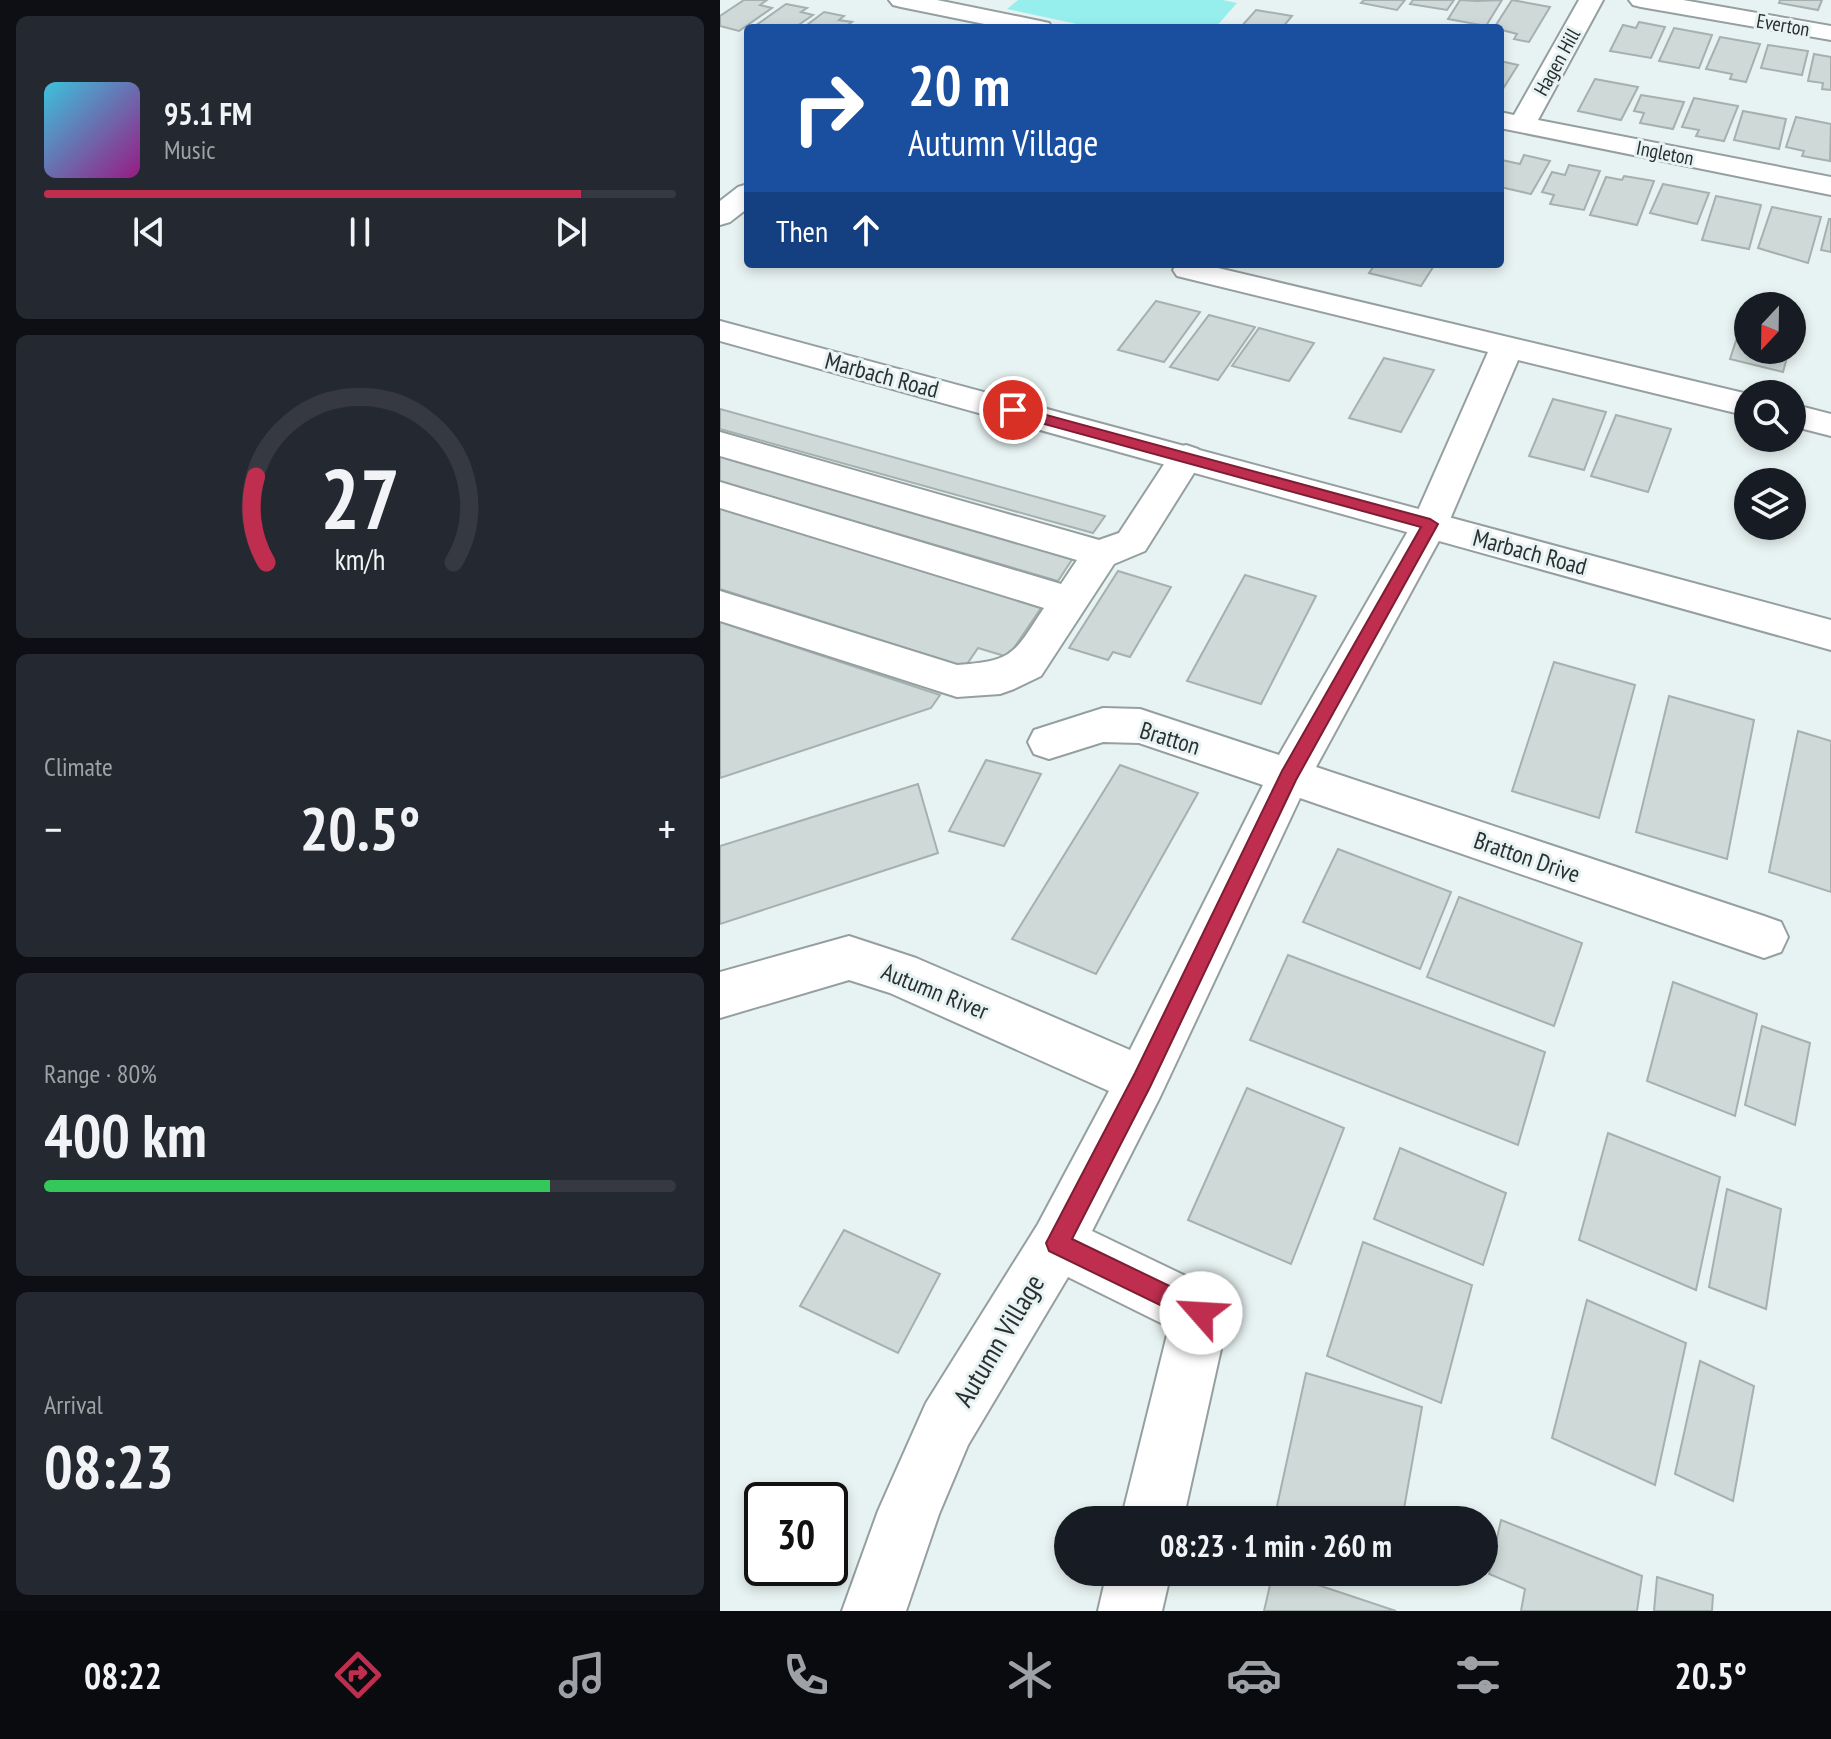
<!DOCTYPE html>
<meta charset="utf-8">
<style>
:root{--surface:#171b24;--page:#242831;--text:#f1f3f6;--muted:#9ea1a6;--line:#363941;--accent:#bf2e4e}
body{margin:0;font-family:"PT Sans Narrow",sans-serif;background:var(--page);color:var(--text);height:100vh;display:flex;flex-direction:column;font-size:30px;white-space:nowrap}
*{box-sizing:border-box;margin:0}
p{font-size:26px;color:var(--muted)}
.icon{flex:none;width:44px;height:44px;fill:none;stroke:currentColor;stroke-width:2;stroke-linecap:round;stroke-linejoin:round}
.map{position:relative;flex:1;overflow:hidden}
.sheet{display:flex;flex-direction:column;gap:16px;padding:16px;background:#0d0f14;width:720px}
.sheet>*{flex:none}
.top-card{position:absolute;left:24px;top:24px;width:760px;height:244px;border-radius:8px;box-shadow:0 4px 12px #0003;background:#1a4fa0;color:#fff;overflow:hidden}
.needle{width:52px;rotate:202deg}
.controls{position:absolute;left:1014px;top:292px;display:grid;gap:16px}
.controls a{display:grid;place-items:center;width:72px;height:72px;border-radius:50%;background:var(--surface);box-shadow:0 4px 12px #0003;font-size:40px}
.speed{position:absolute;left:24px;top:1482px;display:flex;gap:16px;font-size:40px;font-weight:700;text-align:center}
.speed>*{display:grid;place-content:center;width:104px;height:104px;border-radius:50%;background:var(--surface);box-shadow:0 4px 12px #0003;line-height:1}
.speed .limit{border:4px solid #111;border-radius:12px;background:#fff;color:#111}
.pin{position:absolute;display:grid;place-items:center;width:68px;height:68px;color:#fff;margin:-34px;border:4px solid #fff;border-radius:50%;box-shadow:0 2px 8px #0007}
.me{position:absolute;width:88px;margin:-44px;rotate:296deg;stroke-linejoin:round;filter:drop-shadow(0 0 6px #0008)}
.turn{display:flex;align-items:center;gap:28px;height:168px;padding:0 32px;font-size:36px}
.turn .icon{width:104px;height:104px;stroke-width:2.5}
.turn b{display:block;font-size:56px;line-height:68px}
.then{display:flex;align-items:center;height:76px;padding:0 32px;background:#0003;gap:16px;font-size:30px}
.big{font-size:60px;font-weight:700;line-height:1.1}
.sheet .widget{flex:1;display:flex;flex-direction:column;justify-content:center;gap:12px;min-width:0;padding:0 28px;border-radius:12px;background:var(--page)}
.sheet .dial{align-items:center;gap:0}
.dial svg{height:208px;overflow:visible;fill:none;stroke:var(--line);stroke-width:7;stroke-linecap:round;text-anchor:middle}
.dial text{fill:var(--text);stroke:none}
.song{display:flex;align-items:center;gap:24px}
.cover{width:96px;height:96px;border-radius:12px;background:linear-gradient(135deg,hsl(190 70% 55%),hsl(310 70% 35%))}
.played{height:8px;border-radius:4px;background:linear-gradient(90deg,var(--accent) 85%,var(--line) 85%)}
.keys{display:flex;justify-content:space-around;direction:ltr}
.heat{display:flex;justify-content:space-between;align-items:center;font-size:44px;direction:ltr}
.charge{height:12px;border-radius:6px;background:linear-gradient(90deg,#34c759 80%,var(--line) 0)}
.trip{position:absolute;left:334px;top:1506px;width:444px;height:80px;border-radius:40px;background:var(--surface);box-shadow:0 4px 12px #0003;font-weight:700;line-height:80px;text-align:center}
.tabs{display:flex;height:128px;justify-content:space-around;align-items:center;background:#090b0e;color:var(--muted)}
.tabs .icon{width:56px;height:56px}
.tabs .on{color:var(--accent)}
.tabs b{font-size:36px;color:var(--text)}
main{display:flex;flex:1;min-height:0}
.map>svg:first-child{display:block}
.green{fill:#97efed}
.building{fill:#ced9d8;stroke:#a5b0af;stroke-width:2}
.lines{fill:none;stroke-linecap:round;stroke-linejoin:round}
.minor-casing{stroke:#959f9f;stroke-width:4}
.major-casing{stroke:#959f9f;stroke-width:4}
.minor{fill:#fff;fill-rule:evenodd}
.major{fill:#fff;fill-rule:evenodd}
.route{fill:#bf2e4e;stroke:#7c1e33;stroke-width:2}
.labels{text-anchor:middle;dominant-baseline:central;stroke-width:6;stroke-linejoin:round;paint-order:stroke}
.far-street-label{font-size:20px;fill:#2b2f2f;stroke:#e7f3f2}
.street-label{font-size:24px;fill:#2b2f2f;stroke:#e7f3f2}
.near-street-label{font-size:28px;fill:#2b2f2f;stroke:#e7f3f2}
</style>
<main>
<section class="sheet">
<div class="widget">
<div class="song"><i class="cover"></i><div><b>95.1 FM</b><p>Music</p></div></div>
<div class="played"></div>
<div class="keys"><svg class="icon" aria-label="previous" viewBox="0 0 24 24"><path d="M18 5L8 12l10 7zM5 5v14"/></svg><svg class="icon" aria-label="pause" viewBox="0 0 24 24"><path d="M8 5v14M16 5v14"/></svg><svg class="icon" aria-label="next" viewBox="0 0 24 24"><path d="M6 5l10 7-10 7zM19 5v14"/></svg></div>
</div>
<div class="widget dial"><svg viewBox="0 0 100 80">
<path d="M14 69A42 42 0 1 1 86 69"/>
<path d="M14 69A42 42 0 0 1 10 36" stroke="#bf2e4e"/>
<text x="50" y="56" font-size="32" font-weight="700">27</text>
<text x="50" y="72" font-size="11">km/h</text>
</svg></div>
<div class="widget"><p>Climate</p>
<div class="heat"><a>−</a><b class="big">20.5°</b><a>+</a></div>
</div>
<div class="widget"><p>Range · 80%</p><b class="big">400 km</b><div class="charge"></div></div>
<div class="widget"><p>Arrival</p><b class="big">08:23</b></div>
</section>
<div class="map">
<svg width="1111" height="1611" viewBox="0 0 1111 1611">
<rect width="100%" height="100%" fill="#e7f3f2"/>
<!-- green -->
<polygon class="green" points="298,0 503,0 517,3 495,28 376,28 287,9"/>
<!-- building -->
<g class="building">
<polygon points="24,0 47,0 40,5 52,8 19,31 0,26 0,16"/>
<polygon points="644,0 685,0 677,10 641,3"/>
<polygon points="693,0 734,0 727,10 690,4"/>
<polygon points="740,0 757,1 782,0 766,26 728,19"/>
<polygon points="792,0 830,7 809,42 794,39 797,34 774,28"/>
<polygon points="1060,0 1102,0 1098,10 1059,3"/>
<polygon points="66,4 87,8 81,12 93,15 74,28 35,26"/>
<polygon points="536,10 572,16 562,28 520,28"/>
<polygon points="104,12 124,16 119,20 132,22 124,28 83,28"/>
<polygon points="919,22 945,27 931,58 890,51 903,25 916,28"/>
<polygon points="954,28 992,35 979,68 939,61"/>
<polygon points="1000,37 1040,44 1026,82 1010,79 1012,74 986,69"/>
<polygon points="1048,45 1088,51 1082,75 1041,68"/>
<polygon points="1094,54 1111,57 1111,90 1102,89 1103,83 1088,81"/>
<polygon points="780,61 798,65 781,92 780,92"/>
<polygon points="875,79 918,87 901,120 858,111"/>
<polygon points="921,95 964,102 953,129 920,123 924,113 914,111"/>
<polygon points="974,98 1018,106 1004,141 976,136 979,130 962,127"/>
<polygon points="1023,111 1066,119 1059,149 1014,140"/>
<polygon points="1076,117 1111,124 1110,161 1082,156 1084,151 1066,147"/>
<polygon points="804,155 830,161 811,194 780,187 782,160 800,164"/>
<polygon points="849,165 880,171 864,210 830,204 834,195 822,192 832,172 845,175"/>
<polygon points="904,176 934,181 917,225 870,215 886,177 902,180"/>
<polygon points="943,184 989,193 977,224 930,213"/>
<polygon points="996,196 1041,205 1029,249 982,240"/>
<polygon points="1052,207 1101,217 1088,263 1038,248"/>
<polygon points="1109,219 1111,219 1111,252 1101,250"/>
<polygon points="655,264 715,264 701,286 649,273"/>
<polygon points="436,301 480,312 444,362 398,350"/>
<polygon points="1027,307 1028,350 1069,350 1063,372 1010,359"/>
<polygon points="489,315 535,327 498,380 450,367"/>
<polygon points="539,328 594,343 569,381 512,366"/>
<polygon points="664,358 714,370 681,432 629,418"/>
<polygon points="833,399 886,412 864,470 809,456"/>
<polygon points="0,409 385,516 373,533 0,429"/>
<polygon points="896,415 951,429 928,492 871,476"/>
<polygon points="0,456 353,558 338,581 0,482"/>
<polygon points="0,504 325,602 288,657 258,648 245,667 0,589"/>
<polygon points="398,571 451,587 410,657 393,652 388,660 349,648"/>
<polygon points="525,575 596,596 541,704 467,681"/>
<polygon points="0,622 220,695 211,708 0,778"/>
<polygon points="834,662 915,685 879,818 792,791"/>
<polygon points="949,696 1034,720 1007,859 916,832"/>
<polygon points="1078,731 1111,741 1111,892 1049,872"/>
<polygon points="266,760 321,774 284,846 229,831"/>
<polygon points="400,765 478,793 376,974 292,939"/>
<polygon points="198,784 218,853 0,924 0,846"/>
<polygon points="618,849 731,892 700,969 583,922"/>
<polygon points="739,897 862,943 834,1026 707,977"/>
<polygon points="568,955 825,1052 798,1145 530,1040"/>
<polygon points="953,982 1037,1014 1015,1116 927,1081"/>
<polygon points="1042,1026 1090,1043 1075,1125 1025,1105"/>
<polygon points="527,1088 624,1128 571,1264 468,1220"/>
<polygon points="888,1133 1000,1177 976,1290 859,1240"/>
<polygon points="680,1148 786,1193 763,1265 654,1219"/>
<polygon points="1007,1189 1061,1209 1046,1309 989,1287"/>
<polygon points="124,1230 220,1274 178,1353 80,1306"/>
<polygon points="643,1242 752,1285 721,1403 607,1356"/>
<polygon points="867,1300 966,1343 935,1485 832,1438"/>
<polygon points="980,1361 1034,1386 1013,1501 955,1474"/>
<polygon points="586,1373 702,1407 682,1520 554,1520"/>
<polygon points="781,1520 922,1576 917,1611 801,1611 805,1589 769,1574"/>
<polygon points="553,1572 559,1572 676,1611 544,1611"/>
<polygon points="937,1577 993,1595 992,1611 934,1611"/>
</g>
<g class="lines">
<defs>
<g id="minor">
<polygon points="169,0 217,0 320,21 329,23 332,28 284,28 181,7 173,5"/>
<polygon points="859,0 883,0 818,120 1111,177 1111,195 780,128 780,112 794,115"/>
<polygon points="909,0 963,0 1111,26 1111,40 921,7 913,5"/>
<polygon points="28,184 28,208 10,222 0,225 0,201 18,187"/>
<polygon points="457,264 481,264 1028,394 1028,416 798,360 728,524 596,767 1044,916 1061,922 1068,937 1061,952 1044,958 580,798 440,1097 372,1231 501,1293 509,1313 463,1520 401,1520 449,1327 348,1277 248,1445 219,1514 186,1611 122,1611 158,1511 206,1403 318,1224 389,1091 170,993 129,980 0,1018 0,972 129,936 196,958 410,1050 543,785 419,743 383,742 329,759 314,754 308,742 314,730 383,708 420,709 559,755 692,524 768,352 457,276 453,270"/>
<polygon points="1072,404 1111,414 1111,436 1072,426"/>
<path d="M0 432 379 540 399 533 454 449 466 445 478 449 484 457 425 551 394 564 321 676 294 689 280 694 237 697 0 621V591L237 665C295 661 293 654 324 608L0 508V482L341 584 357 560 0 456Z"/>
<polygon points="387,1572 451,1572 442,1611 378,1611"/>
</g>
<polygon id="major" points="0,321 1111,620 1111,650 0,341"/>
</defs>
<!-- minor casing -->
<use href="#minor" class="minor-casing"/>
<!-- major casing -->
<use href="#major" class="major-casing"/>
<!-- minor -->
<use href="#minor" class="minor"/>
<!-- major -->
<use href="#major" class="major"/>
</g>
<!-- route -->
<polygon class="route" points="293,406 710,519 718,524 576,780 430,1087 352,1239 489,1305 492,1313 489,1321 481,1325 329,1251 326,1243 415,1073 562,771 701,527 288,414 288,407"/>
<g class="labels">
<!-- far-street labels -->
<g class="far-street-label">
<text transform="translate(1063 25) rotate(10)">Everton</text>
<text transform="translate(837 62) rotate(-61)">Hagen Hill</text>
<text transform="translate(945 153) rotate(11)">Ingleton</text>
</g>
<!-- street labels -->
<g class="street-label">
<text transform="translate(162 375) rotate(15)">Marbach Road</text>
<text transform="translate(810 552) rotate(15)">Marbach Road</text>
<text transform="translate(450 738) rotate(17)">Bratton</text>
<text transform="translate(807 857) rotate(19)">Bratton Drive</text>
<text transform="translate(215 991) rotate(22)">Autumn River</text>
</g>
<!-- near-street labels -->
<g class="near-street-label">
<text transform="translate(278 1340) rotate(-59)">Autumn Village</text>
</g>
</g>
</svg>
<div class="controls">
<a><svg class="needle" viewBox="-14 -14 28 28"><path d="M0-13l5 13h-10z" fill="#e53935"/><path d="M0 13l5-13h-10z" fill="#9ea1a6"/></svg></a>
<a><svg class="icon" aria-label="search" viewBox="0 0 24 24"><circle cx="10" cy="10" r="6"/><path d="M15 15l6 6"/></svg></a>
<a><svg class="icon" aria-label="layers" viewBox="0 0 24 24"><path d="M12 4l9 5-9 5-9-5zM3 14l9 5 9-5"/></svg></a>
</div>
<div class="speed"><div class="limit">30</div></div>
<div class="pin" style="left:293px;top:410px;background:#d93025"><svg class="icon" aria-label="arrive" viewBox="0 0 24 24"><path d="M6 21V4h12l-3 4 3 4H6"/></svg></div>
<svg class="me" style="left:481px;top:1313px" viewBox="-20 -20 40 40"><circle r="19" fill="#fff"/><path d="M0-13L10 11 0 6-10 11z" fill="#bf2e4e"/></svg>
<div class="trip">08:23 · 1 min · 260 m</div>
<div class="top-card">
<div class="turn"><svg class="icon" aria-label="right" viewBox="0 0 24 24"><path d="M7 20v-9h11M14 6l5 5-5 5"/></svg><div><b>20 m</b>Autumn Village</div></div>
<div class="then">Then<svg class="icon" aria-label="ahead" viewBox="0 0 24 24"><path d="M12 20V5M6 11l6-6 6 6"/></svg></div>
</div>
</div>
</main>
<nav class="tabs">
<b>08:22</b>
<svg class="icon on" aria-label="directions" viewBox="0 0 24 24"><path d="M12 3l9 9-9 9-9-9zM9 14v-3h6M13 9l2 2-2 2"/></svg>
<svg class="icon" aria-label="music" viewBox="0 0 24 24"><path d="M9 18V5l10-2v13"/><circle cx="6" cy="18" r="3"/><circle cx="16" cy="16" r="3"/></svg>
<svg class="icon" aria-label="phone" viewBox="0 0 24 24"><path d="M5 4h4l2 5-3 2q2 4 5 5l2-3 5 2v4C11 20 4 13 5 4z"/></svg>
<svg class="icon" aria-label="climate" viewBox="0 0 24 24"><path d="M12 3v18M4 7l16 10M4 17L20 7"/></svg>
<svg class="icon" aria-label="car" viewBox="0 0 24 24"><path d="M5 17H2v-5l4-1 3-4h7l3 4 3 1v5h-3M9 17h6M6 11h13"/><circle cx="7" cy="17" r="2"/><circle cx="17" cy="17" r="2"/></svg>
<svg class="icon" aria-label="filters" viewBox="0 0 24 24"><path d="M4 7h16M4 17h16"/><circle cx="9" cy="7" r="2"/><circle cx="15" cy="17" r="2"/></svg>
<b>20.5°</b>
</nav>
